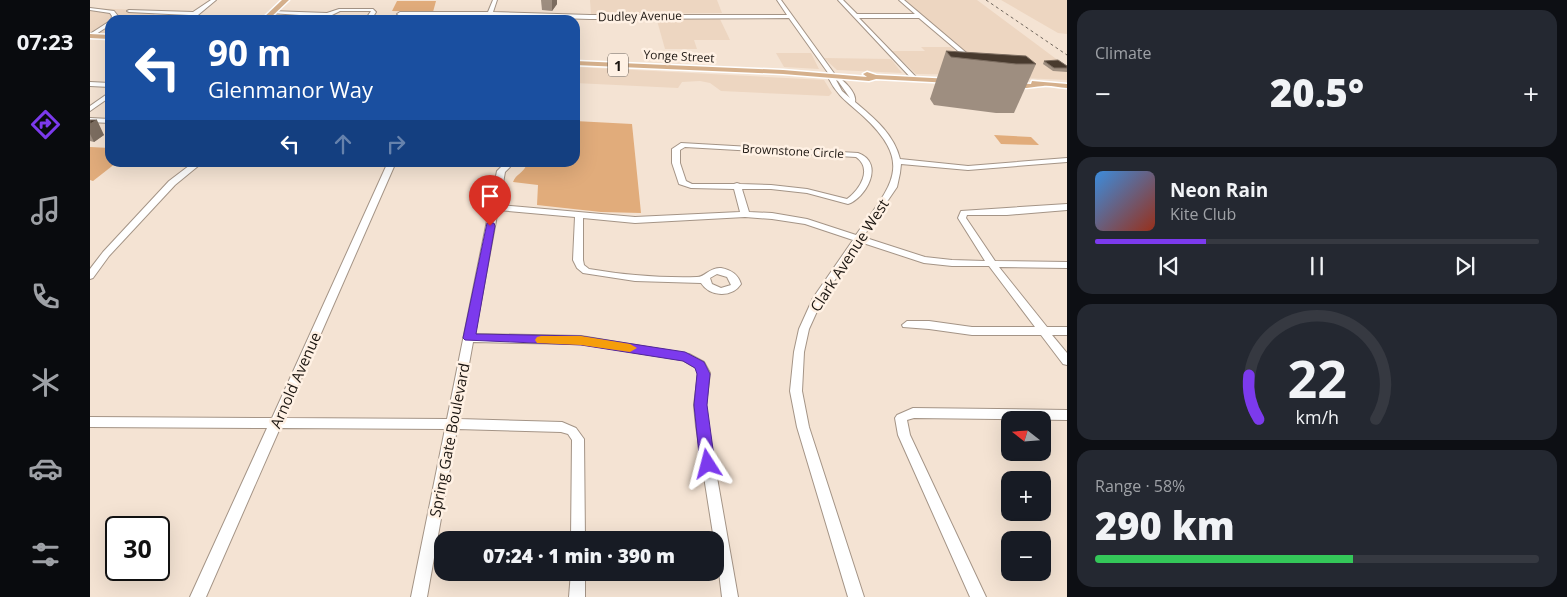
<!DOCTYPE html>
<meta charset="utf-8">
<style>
:root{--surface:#171b24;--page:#242831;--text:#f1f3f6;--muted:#9ea1a6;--line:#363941;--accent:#7c3aed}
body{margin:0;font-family:"Open Sans",sans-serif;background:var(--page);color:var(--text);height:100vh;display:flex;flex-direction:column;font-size:19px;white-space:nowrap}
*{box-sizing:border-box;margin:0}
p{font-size:16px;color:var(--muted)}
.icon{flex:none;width:28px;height:28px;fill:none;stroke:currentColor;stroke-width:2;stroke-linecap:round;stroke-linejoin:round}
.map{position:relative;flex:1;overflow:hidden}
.side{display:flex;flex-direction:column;gap:10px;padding:10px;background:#0d0f14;width:500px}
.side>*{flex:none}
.hud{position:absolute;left:15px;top:15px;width:475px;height:152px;border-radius:15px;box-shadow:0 5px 20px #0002;background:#1a4fa0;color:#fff;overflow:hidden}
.needle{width:32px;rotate:287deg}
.buttons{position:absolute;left:911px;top:411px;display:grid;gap:10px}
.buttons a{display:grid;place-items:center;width:50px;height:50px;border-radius:10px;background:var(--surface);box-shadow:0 5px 20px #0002;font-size:25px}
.speed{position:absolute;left:15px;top:516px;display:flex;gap:10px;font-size:25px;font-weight:700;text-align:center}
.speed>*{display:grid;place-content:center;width:65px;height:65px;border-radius:50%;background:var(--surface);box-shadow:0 5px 20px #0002;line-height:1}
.speed .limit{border:2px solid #111;border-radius:8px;background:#fff;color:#111}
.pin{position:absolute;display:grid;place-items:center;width:42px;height:42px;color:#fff;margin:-51px -21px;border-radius:50% 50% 50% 0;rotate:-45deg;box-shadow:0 0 5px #0007}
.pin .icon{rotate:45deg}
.me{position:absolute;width:55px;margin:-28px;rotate:351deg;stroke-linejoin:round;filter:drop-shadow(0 0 4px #0008)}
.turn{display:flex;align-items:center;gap:18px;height:105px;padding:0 20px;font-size:22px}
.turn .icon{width:65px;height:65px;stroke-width:2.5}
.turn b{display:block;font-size:35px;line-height:42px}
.lanes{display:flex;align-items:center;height:48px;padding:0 20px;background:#0003;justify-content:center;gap:25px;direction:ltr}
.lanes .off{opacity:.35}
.big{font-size:38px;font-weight:800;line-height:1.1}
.side .widget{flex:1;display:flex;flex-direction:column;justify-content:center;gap:8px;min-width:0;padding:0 18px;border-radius:15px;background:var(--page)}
.side .dial{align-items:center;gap:0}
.dial svg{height:130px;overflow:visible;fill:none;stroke:var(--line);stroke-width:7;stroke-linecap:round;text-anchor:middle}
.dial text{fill:var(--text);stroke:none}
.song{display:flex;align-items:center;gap:15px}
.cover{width:60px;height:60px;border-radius:8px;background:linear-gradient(135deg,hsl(210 70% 55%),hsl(10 70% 35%))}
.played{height:5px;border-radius:2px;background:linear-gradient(90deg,var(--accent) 25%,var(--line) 25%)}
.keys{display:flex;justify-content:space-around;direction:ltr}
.heat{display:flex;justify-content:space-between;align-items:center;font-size:28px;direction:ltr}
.charge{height:8px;border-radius:4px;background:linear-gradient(90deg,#34c759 58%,var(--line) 0)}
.trip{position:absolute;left:344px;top:531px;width:290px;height:50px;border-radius:15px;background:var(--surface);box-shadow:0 5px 20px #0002;font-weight:800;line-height:50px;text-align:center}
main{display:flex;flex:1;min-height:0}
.tabs{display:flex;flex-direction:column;width:90px;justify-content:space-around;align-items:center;background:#090b0e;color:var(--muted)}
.tabs .icon{width:35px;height:35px}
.tabs .on{color:var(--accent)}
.tabs b{font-size:22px;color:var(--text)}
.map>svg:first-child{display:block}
.built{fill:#edd6c1}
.green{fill:#e1ac7b}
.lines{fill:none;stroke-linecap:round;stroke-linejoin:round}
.minor-casing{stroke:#a49486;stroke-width:2}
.major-casing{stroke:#fff;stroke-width:3}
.minor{fill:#fff;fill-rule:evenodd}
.major{fill:#d5b08c;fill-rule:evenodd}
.rail{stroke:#71675d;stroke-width:1;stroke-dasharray:3 3;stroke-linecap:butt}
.wall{fill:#9e8e80}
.shaded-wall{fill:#7c6d60}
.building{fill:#483a2e;stroke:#7c6d60}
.route{fill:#7c3aed;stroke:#51269a}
.slow{fill:#f59e0b}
.labels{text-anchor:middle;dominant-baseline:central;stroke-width:5;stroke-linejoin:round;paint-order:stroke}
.far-street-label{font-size:12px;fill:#1b1510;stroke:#fff1e4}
.shield{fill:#fff1e4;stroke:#5f5750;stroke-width:1}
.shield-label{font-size:14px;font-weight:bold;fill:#1b1510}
.street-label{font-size:15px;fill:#1b1510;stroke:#fff1e4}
</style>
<main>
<nav class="tabs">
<b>07:23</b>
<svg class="icon on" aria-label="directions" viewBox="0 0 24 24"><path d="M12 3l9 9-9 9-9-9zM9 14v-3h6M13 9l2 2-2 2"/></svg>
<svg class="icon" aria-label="music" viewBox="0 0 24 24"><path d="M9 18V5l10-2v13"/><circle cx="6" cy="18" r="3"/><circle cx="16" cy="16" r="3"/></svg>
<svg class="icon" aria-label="phone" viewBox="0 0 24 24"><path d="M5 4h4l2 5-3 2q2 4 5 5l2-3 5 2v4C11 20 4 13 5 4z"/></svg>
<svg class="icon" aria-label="climate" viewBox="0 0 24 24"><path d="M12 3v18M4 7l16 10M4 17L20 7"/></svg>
<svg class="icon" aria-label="car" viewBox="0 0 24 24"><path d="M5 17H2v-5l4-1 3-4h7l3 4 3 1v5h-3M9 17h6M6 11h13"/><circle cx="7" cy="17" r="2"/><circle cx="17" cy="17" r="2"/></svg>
<svg class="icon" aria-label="filters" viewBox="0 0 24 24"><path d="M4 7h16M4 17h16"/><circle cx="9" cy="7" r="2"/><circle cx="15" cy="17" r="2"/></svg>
</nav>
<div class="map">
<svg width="977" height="597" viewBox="0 0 977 597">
<rect width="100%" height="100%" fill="#f4e3d3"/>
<!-- built -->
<g class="built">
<polygon points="500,0 627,0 632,13 501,14"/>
<polygon points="814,0 887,0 977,67 977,80 906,77"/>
<polygon points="911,0 977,0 977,34 968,33"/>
<polygon points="0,8 70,11 56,20 20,20 20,35 0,34"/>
<polygon points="566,17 629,17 640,40 604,40 607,49 575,49"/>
<polygon points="831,47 861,47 893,75 826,74 802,51 835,51"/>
<polygon points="686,53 721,53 729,69 694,67"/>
<polygon points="734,58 801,59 812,73 747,70"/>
<polygon points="486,67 734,80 742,93 739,96 631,91 620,83 610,81 592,82 588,88 485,83"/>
</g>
<!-- green -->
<g class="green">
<polygon points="307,1 346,1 343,12 302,11"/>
<path d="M485 121 542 124 551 213 511 212 447 205 448 185 423 182C426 174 433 173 436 166L434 163 485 162Z"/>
<polygon points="904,135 941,137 949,145 911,144"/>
<polygon points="0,147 20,148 20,162 26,163 3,181 0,180"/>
</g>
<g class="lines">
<defs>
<g id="minor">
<polygon points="121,0 126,0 108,15 100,19 97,17 99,15 39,12 37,11 39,10 103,12"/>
<path d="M403 0H407L403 12 500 15H697L687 0H691L746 76C754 80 767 93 765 102 784 118 804 134 810 159L878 166 977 158V162L878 170 811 164 810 173 807 187 773 237 835 257 862 260 895 261 868 218 871 211 977 204V210L917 215H877L876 218 905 261 977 262V268L909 267 957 327H977V335H962L977 353V365L973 364 951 335H882L839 329 813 327 812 325 817 321H839L882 327H945L899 266H862L834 263 770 242 733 298 719 329 714 352 712 391 719 427 774 597H758L707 427 700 391 704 352 709 329 723 298 763 240 715 224 682 219 655 217 545 223 493 218V260L494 265 499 269C534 275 571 278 607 277 615 277 620 267 631 268 641 270 648 274 651 284 642 298 620 297 611 283L545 281 493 273 487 268 483 260 485 217 408 210 385 334 491 336 599 354 614 362 620 373 616 405 618 426 648 597H632L625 540H624L606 426 604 405 608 373 606 368 592 360 491 344 383 342 369 419 472 422 486 428 494 439 495 540H481L482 440 478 434 471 432 367 429 337 597H321L355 429 190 428 116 597H100L177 428 0 427V417L182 418 298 162H306L194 418 357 419 407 171 413 165H419L420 167 415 172 409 205 545 217 650 212 644 189 601 188 589 184 582 163V149L591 143 768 153C796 163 775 199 758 204L717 193 681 189H652L659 212 682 213 717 219 766 235C800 186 826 165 773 116 759 103 748 97 739 79L741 77 699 18 500 19 402 16 399 20 396 18 397 16H310L307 14 310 12H398ZM746 80 748 81 760 98 752 91ZM595 147 766 157C783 169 770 189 757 199L717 189 681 185 650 184 647 183 644 184H602L596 181 590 163V150ZM627 274 637 277 641 285 631 288 622 284 620 278Z"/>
<polygon points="748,0 753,0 767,14 825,14 809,0 814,0 886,61 881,62 829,18 769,18 827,78 822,79"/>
<polygon points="0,8 24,11 28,16 27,20 21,20 22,16 20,13 0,10"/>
<polygon points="249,9 283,9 286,12 281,20 275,20 281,11 250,11 238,17 181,13 179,12 181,11 237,13"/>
<polygon points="20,21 20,25 0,38 0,34"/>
<polygon points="0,82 20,83 20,87 0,86"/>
<polygon points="20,92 20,97 0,111 0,106"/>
<polygon points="0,118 20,119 20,123 0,122"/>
<polygon points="104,162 113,162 85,185 19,256 3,278 0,279 0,269 13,252 79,181"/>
<polygon points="823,408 977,410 977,420 824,418 817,420 820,435 896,597 880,597 808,435 805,418 807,415"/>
<polygon points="481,572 495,572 495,597 479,597"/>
</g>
<g id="major">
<polygon points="192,0 199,0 178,20 171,20"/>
<polygon points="0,34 20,35 20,39 0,38"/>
<polygon points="485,61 693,70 777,77 773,74 777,72 786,75 861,79 865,81 861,83 786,79 779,81 693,74 485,65"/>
<path d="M942 81 977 84V88C969 88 960 85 953 86 942 87 926 91 917 85L921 83 941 84Z"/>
</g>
</defs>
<!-- minor casing -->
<use href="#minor" class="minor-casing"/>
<!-- major casing -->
<use href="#major" class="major-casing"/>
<!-- minor -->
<use href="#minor" class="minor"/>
<!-- major -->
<use href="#major" class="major"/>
<!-- rail -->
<polyline class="rail" points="896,0 977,55"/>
</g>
<!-- wall -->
<g class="wall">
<polygon points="451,0 467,0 467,4 462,11 452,10"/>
<polygon points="856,51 946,64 924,113 906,113 844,105 840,99"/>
<polygon points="954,61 977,66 977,72 963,71 953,64"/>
<polygon points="0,120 14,135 4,142 0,141"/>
</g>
<!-- shaded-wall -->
<g class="shaded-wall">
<polygon points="462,0 467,0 467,4 462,11"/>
<polygon points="7,120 14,135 4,142 0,134 0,124"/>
</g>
<!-- building -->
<g class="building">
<polygon points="856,51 936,56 946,64 926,64 861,57"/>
<polygon points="968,60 977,66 977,68 964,68 954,61"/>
<polygon points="0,120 7,120 0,124"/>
</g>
<!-- route -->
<polygon class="route" points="397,223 404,223 405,226 386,334 491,336 595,352 614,362 620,374 617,405 625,464 623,468 618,470 612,468 610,464 604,405 607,374 605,368 593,361 491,345 375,340 373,338"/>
<!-- slow -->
<polygon class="slow" points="451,336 491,336 540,344 547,348 540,352 491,345 447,343 445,340 447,337"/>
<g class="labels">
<!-- far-street labels -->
<g class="far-street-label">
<text transform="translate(550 16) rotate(-1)">Dudley Avenue</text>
<text transform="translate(589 56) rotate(3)">Yonge Street</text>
<text transform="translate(703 151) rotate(3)">Brownstone Circle</text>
</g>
<!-- shield labels -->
<rect class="shield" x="518" y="53.5" width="20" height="23" rx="4"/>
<g class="shield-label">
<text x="528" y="65">1</text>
</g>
<!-- street labels -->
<g class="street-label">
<text transform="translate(759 255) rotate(-57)">Clark Avenue West</text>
<text transform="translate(205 380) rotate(-66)">Arnold Avenue</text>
<text transform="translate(359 440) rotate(-79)">Spring Gate Boulevard</text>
</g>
</g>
</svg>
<div class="buttons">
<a><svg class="needle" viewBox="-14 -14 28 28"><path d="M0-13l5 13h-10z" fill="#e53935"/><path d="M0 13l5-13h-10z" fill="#9ea1a6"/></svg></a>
<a>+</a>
<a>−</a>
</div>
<div class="speed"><div class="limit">30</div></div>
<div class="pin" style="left:400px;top:226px;background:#d93025"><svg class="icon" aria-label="arrive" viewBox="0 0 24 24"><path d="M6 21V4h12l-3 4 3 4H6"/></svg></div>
<svg class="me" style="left:618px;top:464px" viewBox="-20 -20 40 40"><path d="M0-17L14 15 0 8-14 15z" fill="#7c3aed" stroke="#fff" stroke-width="4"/></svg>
<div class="trip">07:24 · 1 min · 390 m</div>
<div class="hud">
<div class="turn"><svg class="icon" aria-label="left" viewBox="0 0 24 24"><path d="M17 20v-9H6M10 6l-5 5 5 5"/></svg><div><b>90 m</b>Glenmanor Way</div></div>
<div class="lanes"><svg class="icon" aria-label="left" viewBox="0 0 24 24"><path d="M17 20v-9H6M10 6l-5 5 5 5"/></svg><svg class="icon off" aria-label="ahead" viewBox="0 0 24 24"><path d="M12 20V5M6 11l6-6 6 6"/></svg><svg class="icon off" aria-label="right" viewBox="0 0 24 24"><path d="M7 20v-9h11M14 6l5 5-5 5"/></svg></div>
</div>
</div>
<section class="side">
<div class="widget"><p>Climate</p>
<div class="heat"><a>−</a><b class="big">20.5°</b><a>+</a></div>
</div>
<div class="widget">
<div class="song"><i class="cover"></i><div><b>Neon Rain</b><p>Kite Club</p></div></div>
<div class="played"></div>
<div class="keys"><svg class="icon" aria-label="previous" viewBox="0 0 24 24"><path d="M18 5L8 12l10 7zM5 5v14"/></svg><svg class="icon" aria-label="pause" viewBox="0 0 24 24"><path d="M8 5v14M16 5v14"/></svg><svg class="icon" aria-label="next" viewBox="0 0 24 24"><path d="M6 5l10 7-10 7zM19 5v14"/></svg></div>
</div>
<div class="widget dial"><svg viewBox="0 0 100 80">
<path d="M14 69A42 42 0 1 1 86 69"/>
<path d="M14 69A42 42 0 0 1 8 42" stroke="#7c3aed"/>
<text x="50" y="56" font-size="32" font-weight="700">22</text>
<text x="50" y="72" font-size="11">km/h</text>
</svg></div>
<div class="widget"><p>Range · 58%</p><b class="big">290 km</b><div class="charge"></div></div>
</section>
</main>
